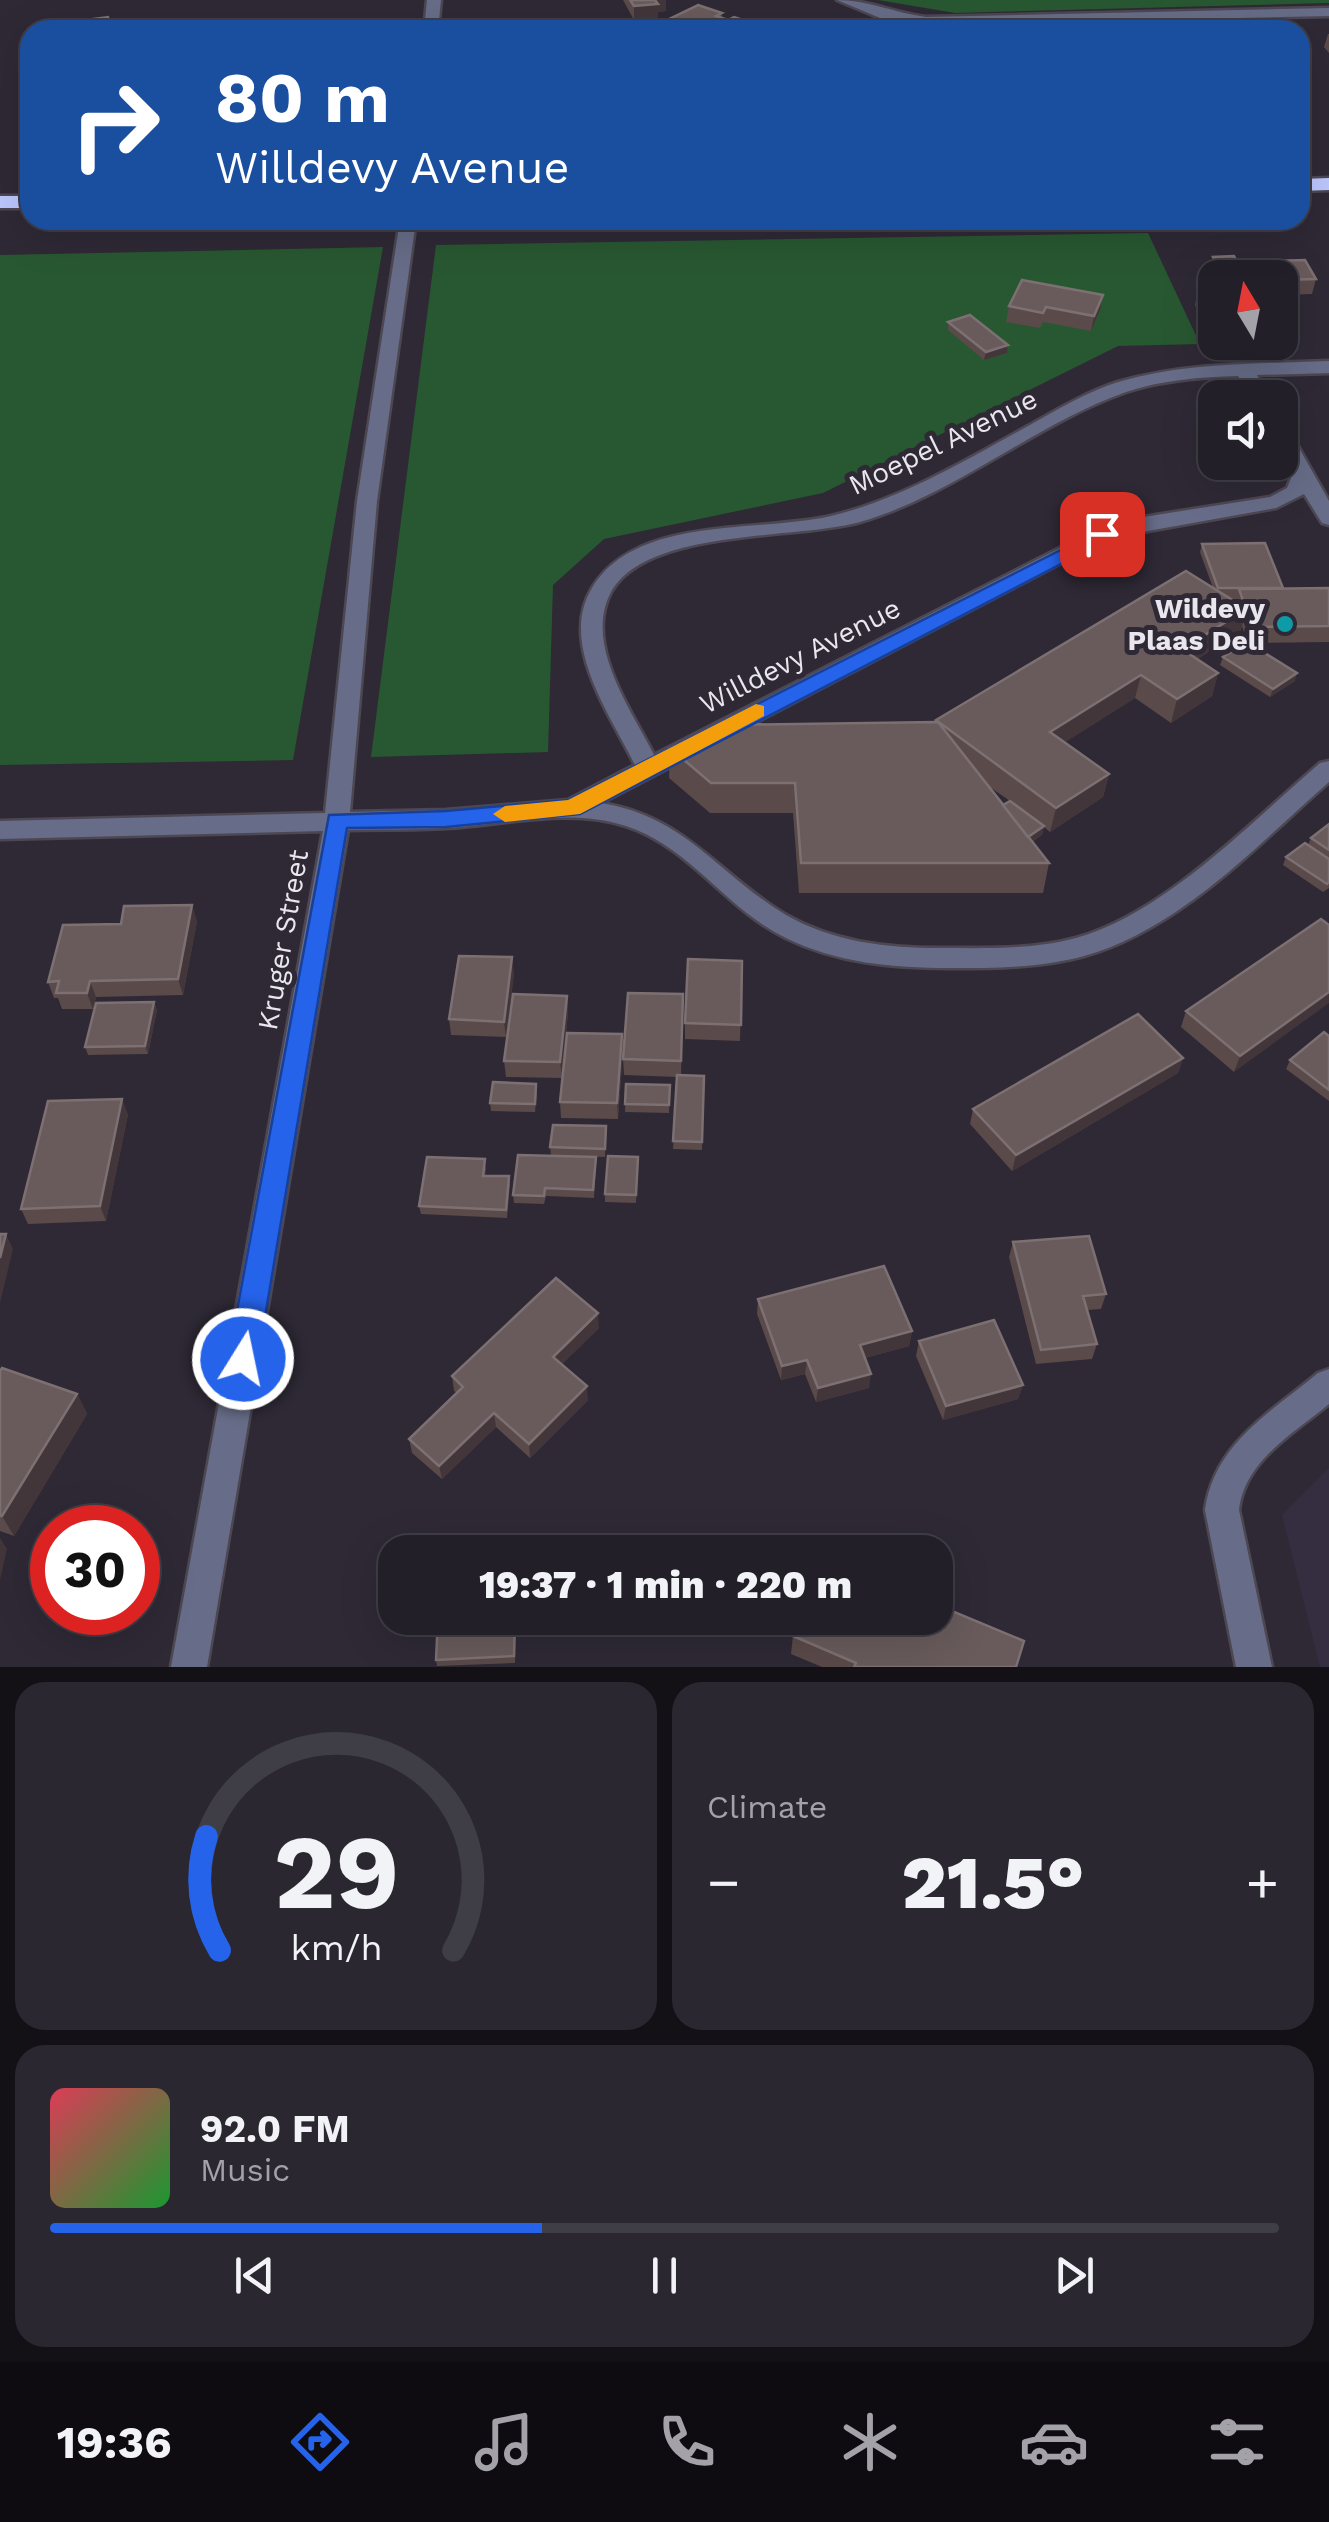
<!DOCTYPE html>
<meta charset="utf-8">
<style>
:root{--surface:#221f28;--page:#2a2730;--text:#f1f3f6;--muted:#a2a2a8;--line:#3f3d45;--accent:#2563eb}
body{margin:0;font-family:"Work Sans",sans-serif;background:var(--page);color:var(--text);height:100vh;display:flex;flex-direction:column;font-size:38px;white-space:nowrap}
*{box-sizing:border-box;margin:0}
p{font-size:32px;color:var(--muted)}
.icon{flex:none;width:55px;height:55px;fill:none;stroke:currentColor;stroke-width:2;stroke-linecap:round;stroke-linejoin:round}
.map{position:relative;height:1667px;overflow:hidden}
.panel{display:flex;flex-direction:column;gap:15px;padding:15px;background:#131116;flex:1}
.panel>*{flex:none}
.hud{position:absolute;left:20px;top:20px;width:1290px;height:210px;border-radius:30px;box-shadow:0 10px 40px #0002,0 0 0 2px var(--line);background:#1a4fa0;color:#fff;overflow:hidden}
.needle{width:65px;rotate:350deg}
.buttons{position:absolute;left:1198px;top:260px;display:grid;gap:20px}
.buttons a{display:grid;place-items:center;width:100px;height:100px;border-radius:20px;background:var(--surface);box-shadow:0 10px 40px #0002,0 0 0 2px var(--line);font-size:50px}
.speed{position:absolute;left:30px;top:1505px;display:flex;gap:20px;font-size:50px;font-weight:700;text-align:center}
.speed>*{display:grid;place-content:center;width:130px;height:130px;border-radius:50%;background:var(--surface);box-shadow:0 10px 40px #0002,0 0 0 2px var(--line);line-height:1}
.speed .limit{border:15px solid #d22;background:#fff;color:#111}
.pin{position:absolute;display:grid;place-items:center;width:85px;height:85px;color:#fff;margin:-42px;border-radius:20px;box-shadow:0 5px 15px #0006}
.me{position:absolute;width:110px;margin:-55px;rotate:10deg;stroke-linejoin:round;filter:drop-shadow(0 0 8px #0008)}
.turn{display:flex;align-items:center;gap:35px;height:210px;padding:0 30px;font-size:45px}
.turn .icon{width:130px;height:130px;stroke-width:2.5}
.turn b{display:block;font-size:70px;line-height:85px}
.big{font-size:75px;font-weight:800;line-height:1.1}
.panel .tile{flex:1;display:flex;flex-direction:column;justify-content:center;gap:15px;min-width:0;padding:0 35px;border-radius:30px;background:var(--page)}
.panel .dial{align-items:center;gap:0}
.dial svg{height:260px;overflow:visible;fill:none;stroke:var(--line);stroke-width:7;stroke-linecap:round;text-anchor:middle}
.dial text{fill:var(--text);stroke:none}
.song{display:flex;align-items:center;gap:30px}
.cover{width:120px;height:120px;border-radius:15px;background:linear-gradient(135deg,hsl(350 70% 55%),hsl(130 70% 35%))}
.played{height:10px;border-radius:5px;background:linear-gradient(90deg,var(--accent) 40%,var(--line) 40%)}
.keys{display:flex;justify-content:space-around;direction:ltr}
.heat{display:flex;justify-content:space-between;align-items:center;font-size:55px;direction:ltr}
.panel .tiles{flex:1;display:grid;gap:15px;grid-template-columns:1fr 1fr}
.tile:last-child{grid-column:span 2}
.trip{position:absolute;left:378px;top:1535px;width:575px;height:100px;border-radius:30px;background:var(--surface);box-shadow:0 10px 40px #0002,0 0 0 2px var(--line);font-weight:800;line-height:100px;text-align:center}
.tabs{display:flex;height:160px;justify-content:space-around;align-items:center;background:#0e0c10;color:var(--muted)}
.tabs .icon{width:70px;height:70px}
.tabs .on{color:var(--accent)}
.tabs b{font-size:45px;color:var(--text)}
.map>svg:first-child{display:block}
.built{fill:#352d40}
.green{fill:#285831}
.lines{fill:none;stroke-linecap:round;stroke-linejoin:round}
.minor-casing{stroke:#4c4753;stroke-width:5}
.highway-casing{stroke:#4c4753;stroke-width:5}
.minor{fill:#676d88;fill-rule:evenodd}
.highway{fill:#bcc8fe;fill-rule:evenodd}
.wall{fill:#5a4a49;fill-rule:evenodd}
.shaded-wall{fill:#42363a}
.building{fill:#695b5b;stroke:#7d7072;stroke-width:2.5}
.route{fill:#2563eb;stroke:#184099;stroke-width:2.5}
.slow{fill:#f59e0b}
.culture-dot{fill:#0f9aa8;stroke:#2e2935;stroke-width:4}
.labels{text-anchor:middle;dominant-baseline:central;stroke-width:10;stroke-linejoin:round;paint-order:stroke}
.street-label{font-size:28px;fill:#e9e6ee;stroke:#2e2935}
.poi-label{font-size:28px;font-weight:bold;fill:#e9e6ee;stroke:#2e2935;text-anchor:end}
</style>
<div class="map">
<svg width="1329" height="1667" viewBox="0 0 1329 1667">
<rect width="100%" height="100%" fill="#2e2935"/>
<!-- built -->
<polygon class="built" points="1329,1468 1329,1667 1320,1667 1282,1515"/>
<!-- green -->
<g class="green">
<polygon points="878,0 1329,0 1329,3 955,13"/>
<polygon points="1148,233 1200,344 1118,346 823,493 604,539 553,585 548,752 371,757 436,245"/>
<polygon points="383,247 293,760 0,765 0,255"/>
</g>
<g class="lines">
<defs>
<g id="minor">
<polygon points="427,0 441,0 438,30 424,30"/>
<path d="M837 0C867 0 895 13 926 17L1329 8V16L926 25 885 20Z"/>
<path d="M400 220H416L377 501 350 812 446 810 568 800 635 765C611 716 558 643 592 588 636 515 758 533 831 516 902 499 966 460 1030 425 1058 409 1087 392 1118 382 1187 362 1259 364 1329 361V373L1257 375 1269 398H1250L1238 376C1201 377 1161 380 1126 392 1033 425 956 494 860 522 795 540 647 528 611 592 583 644 632 711 654 755L1095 530 1137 518 1270 497 1287 488 1293 473 1280 450V426L1290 432 1329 501V525L1322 523 1304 494 1276 508 1109 538 601 803C685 816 719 875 786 915 833 942 887 948 940 948 985 948 1032 950 1076 938 1165 913 1251 822 1320 763L1329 761V782C1256 846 1180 929 1084 956 1040 968 994 968 949 968 893 968 837 963 786 938 727 910 689 846 626 826 569 807 505 825 446 828 413 830 380 829 348 830L207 1667H171L323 831 0 839V821L325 813 357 501Z"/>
<path d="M1329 1369V1404C1293 1434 1245 1460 1239 1510L1272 1667H1236L1205 1510C1214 1444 1270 1413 1318 1373Z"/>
</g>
<g id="highway">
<polygon points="1329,178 1329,190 1300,191 1300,179"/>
<rect x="0" y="196" width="30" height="12"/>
</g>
</defs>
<!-- minor casing -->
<use href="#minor" class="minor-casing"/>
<!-- highway casing -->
<use href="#highway" class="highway-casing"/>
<!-- minor -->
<use href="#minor" class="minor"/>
<!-- highway -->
<use href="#highway" class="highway"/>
</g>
<!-- wall -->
<g class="wall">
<polygon points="623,0 666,0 666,11 658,12 658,18 634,20"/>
<polygon points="722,13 722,18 753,30 671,30 671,18"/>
<polygon points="1328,34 1329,34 1329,53 1324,47"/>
<polygon points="1213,257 1316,279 1312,294 1280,295 1280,278 1215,278 1215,282 1209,272"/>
<polygon points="1207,284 1215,284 1215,317 1200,316 1195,305 1198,290 1205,290"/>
<polygon points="1103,295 1100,310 1091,331 1043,322 1040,328 1006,322 1009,306"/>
<polygon points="948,322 1008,345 1007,353 984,360 948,330"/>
<path d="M1202 544 1283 589 1329 588V642L1249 643 1295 681 1270 697 1220 665 1223 657 1247 642 1242 626 1240 632 1197 659 1218 673 1212 696 1171 723 1135 698 1065 742 1109 774 1103 797 1050 832 1044 827 1042 835 1032 842 1049 863 1043 893H799L793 813H710L669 778 670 748 936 722V720L1213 588 1200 552ZM987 785 997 792 1010 801 1003 805Z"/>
<polygon points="1329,824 1329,888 1323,892 1283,865 1286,857 1308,845 1311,838"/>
<polygon points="1321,919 1234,1072 1181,1027 1186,1011"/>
<polygon points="197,921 183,995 96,997 93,1009 62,1009 58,998 54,998 48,982"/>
<polygon points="742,961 740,1041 685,1039 685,1023"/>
<polygon points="514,973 506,1037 451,1035 449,1019"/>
<polygon points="683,994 681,1075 704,1076 702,1150 673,1149 677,1077 624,1075 623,1059"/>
<polygon points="567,996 568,1012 562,1078 506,1077 504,1061"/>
<polygon points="154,1002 157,1010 148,1054 88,1055 85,1047"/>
<polygon points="622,1034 623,1050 618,1119 561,1118 560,1102"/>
<polygon points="1329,1036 1329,1101 1286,1069 1290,1060"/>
<polygon points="1183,1058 1178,1073 1012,1171 970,1124 973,1109"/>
<polygon points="626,1084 670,1085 669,1113 625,1112"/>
<polygon points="537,1092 535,1112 491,1111 490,1103"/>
<polygon points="128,1114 106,1221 28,1224 21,1209"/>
<polygon points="606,1126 605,1157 551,1155 550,1147"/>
<polygon points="638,1157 636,1203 605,1202 605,1194"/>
<polygon points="596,1165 594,1198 546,1196 544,1204 514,1203 513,1195"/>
<polygon points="486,1167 485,1176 509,1176 510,1184 507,1218 421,1214 419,1206"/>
<polygon points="1013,1242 1106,1294 1101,1309 1087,1310 1097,1344 1092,1359 1036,1364 1009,1257"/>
<polygon points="758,1299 912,1331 909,1346 865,1358 869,1388 816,1402 805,1374 781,1380 757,1314"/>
<polygon points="599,1328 561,1365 588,1400 530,1458 496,1427 442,1479 412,1453 409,1439 457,1393 454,1391 452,1376"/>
<polygon points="919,1341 1023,1385 1018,1399 943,1420 916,1356"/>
<polygon points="0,1371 77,1394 87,1414 14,1536 0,1531"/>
<polygon points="516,1618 515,1663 437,1666 436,1660"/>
<polygon points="793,1636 1016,1667 822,1667 791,1654"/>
</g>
<!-- shaded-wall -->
<g class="shaded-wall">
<polygon points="654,0 666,0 666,11 658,12 658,18 634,20 634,6"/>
<polygon points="753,23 753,30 740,30"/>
<polygon points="1103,295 1100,310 1091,331 1094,316"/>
<polygon points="1008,345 1007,353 984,360 986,352"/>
<polygon points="1247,609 1240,632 1176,673 1182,649"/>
<polygon points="1218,673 1212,696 1171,723 1177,699"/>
<polygon points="1297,673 1295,681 1270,697 1273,689"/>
<polygon points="1141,675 1135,698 1045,755 1050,732"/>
<polygon points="1109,774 1103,797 1050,832 1056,808"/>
<polygon points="1044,826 1042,835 1014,854 1016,845"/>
<polygon points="192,905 197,921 183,995 178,979"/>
<polygon points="512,957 514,973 506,1037 504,1022"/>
<polygon points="90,981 96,997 93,1009 87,993"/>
<polygon points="1329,992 1329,1003 1234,1072 1240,1056"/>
<polygon points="567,996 568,1012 562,1078 560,1062"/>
<polygon points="154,1002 157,1010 148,1054 145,1046"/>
<polygon points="622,1034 623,1050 618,1119 617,1103"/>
<polygon points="1183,1058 1178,1073 1012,1171 1016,1155"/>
<polygon points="122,1099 128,1114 106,1221 100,1206"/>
<polygon points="6,1234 13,1249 0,1303 0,1258"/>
<polygon points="598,1313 599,1328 554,1372 553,1357"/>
<polygon points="912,1331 909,1346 857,1360 860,1345"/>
<polygon points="807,1360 805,1374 781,1380 782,1366"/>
<polygon points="871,1374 869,1388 816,1402 818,1388"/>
<polygon points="1023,1385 1018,1399 943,1420 946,1406"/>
<polygon points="587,1386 588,1400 530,1458 529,1444"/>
<polygon points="77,1394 87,1414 14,1536 2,1516"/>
<polygon points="494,1413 496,1427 442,1479 439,1466"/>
<polygon points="0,1538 7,1549 0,1580"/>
</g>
<!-- building -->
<g class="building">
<polygon points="630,0 655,0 658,4 634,6"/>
<polygon points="698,5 722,13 716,16 728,20 734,17 753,23 740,30 674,30 687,24 671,18"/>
<polygon points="108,17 112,30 47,30 46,25"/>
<polygon points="1234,256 1237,262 1305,260 1316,279 1280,280 1280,278 1224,278 1213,257"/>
<polygon points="1022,280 1103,295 1094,316 1046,307 1043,313 1009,306"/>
<polygon points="1207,284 1215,284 1215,302 1204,301 1198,290 1209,289"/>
<polygon points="970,315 1008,345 986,352 948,322"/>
<polygon points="1265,543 1283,588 1218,588 1202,544"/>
<polygon points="1186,571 1247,609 1182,649 1218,673 1177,699 1141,675 1050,732 1109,774 1056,808 936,720"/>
<polygon points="1329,588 1329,626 1252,627 1239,589"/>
<polygon points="1247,642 1297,673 1273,689 1223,657"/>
<polygon points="938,722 1049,863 801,863 795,783 711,783 670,748 718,725"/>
<polygon points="1010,801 1044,826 1028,837 1003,805"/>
<polygon points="1329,824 1329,850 1311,838"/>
<polygon points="1305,843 1329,859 1329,882 1327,884 1286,857"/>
<polygon points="192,905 178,979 90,981 87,993 56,993 59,981 48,982 63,925 121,924 124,906"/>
<polygon points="1321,919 1329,925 1329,992 1240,1056 1186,1011"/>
<polygon points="459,956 512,957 504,1022 449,1019"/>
<polygon points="688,959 742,961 741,1025 685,1023"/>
<polygon points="628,993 683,994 681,1061 623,1059"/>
<polygon points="513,994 567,996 560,1062 504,1061"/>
<polygon points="154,1002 145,1046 85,1047 96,1003"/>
<polygon points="1138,1014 1183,1058 1016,1155 973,1109"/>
<polygon points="1324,1032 1329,1036 1329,1090 1290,1060"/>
<polygon points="567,1033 622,1034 617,1103 560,1102"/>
<polygon points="677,1075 704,1076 702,1142 673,1141"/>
<polygon points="493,1082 536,1084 535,1104 490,1103"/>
<polygon points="626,1084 670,1085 669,1105 625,1104"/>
<polygon points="122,1099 100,1206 21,1209 48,1101"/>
<polygon points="553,1125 606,1126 605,1149 550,1147"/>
<polygon points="518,1155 596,1157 593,1190 545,1188 544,1196 513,1195"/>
<polygon points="608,1156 638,1157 636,1195 605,1194"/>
<polygon points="427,1157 485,1159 483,1176 509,1176 506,1210 419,1206"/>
<polygon points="0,1234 6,1234 0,1258"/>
<polygon points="1089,1236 1106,1294 1083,1296 1097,1344 1041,1350 1013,1242"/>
<polygon points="884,1266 912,1331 860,1345 871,1374 818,1388 807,1360 782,1366 758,1299"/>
<polygon points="556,1278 598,1313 553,1357 587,1386 529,1444 494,1413 439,1466 409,1439 463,1387 452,1376"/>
<polygon points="994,1320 1023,1385 946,1406 919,1341"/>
<polygon points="2,1368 77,1394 2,1516 0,1516 0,1371"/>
<polygon points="935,1604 1024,1641 1016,1667 854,1667 856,1663 793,1636 800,1618 935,1618"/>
<polygon points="438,1618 515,1618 514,1656 436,1660"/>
</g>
<!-- route -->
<polygon class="route" points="1102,529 1109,530 1109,539 580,814 446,827 347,828 258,1359 253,1368 243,1372 233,1368 228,1359 329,815 446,811 568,800"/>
<!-- slow -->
<polygon class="slow" points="756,704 764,706 764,716 580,814 505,822 493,814 505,806 568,800"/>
<!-- markers -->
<circle class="culture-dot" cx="1285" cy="624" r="10"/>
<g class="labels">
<!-- street labels -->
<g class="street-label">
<text transform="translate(943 442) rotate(-26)">Moepel Avenue</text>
<text transform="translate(800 656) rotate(-27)">Willdevy Avenue</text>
<text transform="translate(283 940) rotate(-80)">Kruger Street</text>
</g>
<!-- poi labels -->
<g class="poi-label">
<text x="1265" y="608">Wildevy<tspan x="1265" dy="32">Plaas Deli</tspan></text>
</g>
</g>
</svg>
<div class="buttons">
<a><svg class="needle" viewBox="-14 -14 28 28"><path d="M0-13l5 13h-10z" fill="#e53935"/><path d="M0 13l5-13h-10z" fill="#a2a2a8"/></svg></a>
<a><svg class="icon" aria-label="sound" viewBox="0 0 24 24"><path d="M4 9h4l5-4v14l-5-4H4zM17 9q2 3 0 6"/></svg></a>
</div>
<div class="speed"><div class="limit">30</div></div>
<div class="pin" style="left:1102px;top:534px;background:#d93025"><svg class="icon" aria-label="arrive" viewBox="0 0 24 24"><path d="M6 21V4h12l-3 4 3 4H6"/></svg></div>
<svg class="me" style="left:243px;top:1359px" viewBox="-20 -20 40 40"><circle r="17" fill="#2563eb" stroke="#fff" stroke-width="3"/><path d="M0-11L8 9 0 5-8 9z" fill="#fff"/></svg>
<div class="trip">19:37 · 1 min · 220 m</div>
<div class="hud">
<div class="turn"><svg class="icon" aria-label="right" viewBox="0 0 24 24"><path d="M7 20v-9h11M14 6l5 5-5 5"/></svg><div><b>80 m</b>Willdevy Avenue</div></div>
</div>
</div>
<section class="panel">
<div class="tiles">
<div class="tile dial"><svg viewBox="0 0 100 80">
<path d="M14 69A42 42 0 1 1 86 69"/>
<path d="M14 69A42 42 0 0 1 10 34" stroke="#2563eb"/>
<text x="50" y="56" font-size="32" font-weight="700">29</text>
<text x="50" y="72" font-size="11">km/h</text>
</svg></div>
<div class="tile"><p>Climate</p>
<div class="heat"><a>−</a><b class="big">21.5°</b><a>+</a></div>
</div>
<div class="tile">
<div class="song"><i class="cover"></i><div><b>92.0 FM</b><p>Music</p></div></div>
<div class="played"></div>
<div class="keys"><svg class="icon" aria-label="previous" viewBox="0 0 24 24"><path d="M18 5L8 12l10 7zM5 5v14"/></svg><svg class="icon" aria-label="pause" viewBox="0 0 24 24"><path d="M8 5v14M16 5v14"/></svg><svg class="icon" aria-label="next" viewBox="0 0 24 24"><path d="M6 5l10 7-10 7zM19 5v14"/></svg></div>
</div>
</div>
</section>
<nav class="tabs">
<b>19:36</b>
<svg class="icon on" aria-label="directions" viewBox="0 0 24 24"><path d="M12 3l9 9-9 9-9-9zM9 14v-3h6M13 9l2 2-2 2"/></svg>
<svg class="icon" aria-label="music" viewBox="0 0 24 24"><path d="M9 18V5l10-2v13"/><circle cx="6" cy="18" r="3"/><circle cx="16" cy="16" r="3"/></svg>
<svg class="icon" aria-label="phone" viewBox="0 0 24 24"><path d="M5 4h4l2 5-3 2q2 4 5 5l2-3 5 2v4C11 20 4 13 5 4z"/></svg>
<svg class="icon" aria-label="climate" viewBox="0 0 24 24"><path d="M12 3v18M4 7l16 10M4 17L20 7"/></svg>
<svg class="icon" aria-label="car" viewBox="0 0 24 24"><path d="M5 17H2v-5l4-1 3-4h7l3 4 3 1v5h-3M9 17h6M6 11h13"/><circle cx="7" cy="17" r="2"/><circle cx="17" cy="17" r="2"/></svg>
<svg class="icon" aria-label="filters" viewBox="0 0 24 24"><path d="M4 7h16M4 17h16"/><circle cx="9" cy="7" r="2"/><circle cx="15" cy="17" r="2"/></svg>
</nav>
